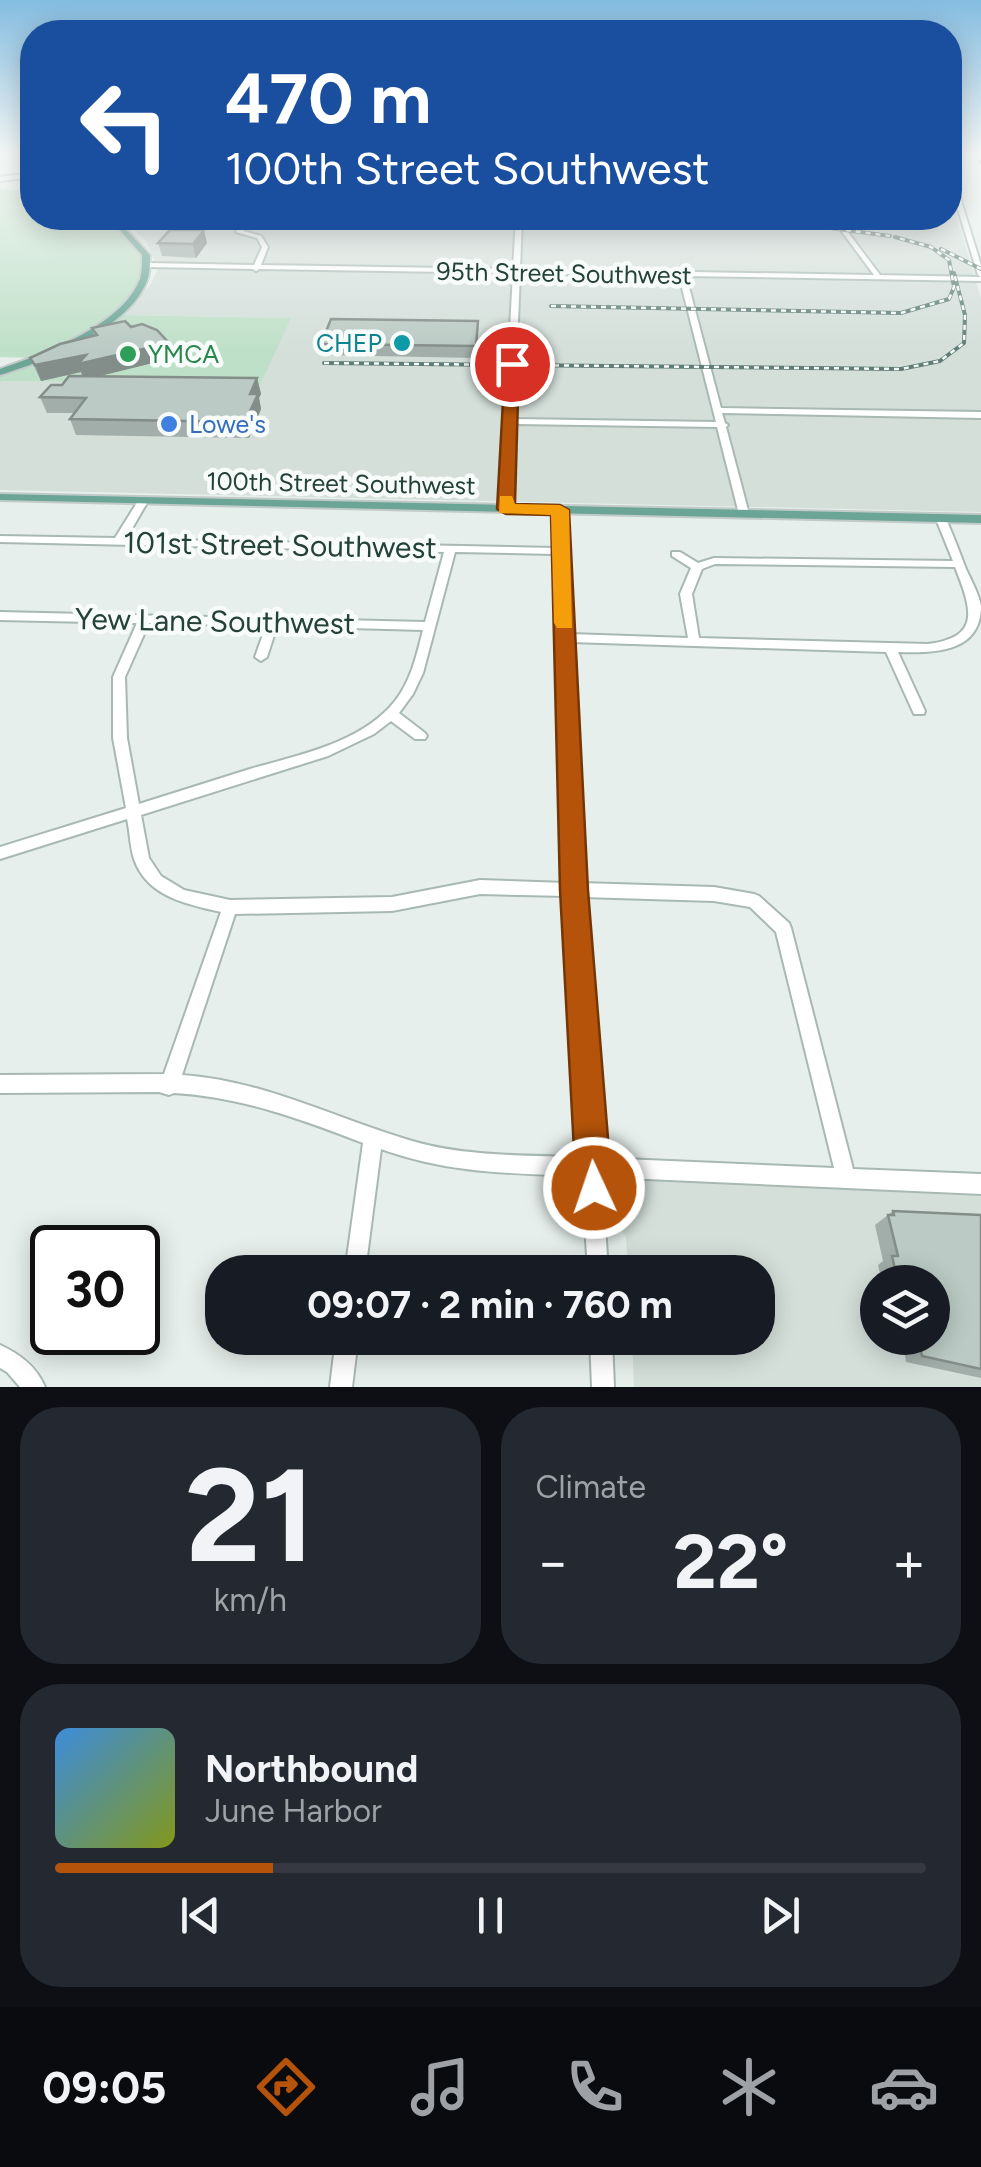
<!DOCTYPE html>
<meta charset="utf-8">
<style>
:root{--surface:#171b24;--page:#242831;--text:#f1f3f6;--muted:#9ea1a6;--line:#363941;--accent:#b45309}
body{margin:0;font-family:Figtree,sans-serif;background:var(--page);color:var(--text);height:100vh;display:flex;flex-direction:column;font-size:38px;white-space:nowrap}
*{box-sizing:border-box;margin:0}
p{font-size:32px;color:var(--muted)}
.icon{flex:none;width:55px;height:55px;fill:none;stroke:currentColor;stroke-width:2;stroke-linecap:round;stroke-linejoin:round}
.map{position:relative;height:1387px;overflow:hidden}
.panel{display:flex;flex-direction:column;gap:20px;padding:20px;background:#0d0f14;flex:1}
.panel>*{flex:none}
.top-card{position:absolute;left:20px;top:20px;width:942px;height:210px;border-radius:40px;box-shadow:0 5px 25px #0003;background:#1a4fa0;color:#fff;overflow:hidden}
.fabs{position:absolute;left:860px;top:1265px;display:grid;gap:20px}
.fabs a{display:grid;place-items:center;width:90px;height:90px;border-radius:50%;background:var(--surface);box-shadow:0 5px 25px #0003;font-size:50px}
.speed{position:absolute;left:30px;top:1225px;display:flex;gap:20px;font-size:50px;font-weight:700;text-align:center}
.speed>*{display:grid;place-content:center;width:130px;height:130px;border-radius:50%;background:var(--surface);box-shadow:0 5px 25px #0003;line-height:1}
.speed .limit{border:5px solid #111;border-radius:15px;background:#fff;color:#111}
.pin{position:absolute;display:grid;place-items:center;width:85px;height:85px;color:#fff;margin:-42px;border:5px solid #fff;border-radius:50%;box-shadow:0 2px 10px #0007}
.me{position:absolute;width:110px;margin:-55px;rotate:357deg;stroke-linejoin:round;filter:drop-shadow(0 0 8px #0008)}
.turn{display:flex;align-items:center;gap:35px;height:210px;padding:0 40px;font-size:45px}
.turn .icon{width:130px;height:130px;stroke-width:2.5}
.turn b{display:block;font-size:70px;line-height:85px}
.big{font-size:75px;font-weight:700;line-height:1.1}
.panel .widget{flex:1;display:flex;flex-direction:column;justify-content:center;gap:15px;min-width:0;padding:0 35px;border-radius:40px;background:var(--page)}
.panel .dial{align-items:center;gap:0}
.dial b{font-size:130px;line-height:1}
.song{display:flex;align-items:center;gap:30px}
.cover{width:120px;height:120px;border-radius:15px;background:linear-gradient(135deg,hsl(210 70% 55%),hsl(70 70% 35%))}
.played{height:10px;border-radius:5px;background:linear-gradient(90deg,var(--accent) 25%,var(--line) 25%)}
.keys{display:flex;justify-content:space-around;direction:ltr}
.heat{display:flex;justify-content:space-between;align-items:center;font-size:55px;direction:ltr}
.panel .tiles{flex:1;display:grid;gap:20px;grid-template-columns:1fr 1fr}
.widget:last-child{grid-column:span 2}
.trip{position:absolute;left:205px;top:1255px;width:570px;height:100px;border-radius:40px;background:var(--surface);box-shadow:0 5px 25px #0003;font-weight:700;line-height:100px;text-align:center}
.dock{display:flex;height:160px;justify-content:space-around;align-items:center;background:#090b0e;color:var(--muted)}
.dock .icon{width:70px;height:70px}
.dock .current{color:var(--accent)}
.dock b{font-size:45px;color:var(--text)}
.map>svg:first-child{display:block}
.built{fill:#d4dfda;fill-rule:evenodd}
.green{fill:#bfe0c8}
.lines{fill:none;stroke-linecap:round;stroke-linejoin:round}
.minor-casing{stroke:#a8b8b2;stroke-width:4}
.major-casing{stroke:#c2cac8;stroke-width:4}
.minor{fill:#fff;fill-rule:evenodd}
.major{fill:#6aa596;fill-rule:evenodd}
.rail-casing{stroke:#5f7d75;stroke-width:4}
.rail{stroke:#f7fbf9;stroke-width:2.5;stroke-dasharray:5;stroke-linecap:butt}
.wall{fill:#a1aea9}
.shaded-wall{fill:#838d89}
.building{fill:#bbcac4;stroke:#838d89;stroke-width:2.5}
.route{fill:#b45309;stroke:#753606;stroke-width:2.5}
.slow{fill:#f59e0b}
.culture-dot{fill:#0f9aa8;stroke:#f7fbf9;stroke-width:4}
.leisure-dot{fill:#2e9e5b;stroke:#f7fbf9;stroke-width:4}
.shop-dot{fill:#3f7fe0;stroke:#f7fbf9;stroke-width:4}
.labels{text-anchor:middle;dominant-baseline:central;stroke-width:9;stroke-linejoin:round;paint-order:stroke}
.far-street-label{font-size:25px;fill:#24423a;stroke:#f7fbf9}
.far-culture-label{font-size:25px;fill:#0d838f;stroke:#f7fbf9;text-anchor:end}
.far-leisure-label{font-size:25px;fill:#27864d;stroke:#f7fbf9;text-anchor:start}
.far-shop-label{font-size:25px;fill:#366cbe;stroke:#f7fbf9;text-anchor:start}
.street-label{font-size:30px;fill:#24423a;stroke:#f7fbf9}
</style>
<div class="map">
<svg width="981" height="1387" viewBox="0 0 981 1387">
<rect width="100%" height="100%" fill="#e6efeb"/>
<!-- built -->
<g class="built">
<polygon points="950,194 981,298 981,512 0,490 0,381 259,385 289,318 122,315 151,284 158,268 145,240 122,218 950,218"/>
<path d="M633 1179 981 1196V1387H634L632 1338H758V1272H628L626 1237 607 1209 606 1202 620 1181ZM878 1282H932V1338H878Z"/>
</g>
<!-- green -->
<g class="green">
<polygon points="0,189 32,192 32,218 112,218 146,255 145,280 113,316 36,358 0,357"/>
<polygon points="122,315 291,318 260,385 0,381 0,377 39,362"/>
</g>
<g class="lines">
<defs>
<g id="minor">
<polygon points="32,173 32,177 0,181 0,177"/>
<polygon points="950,173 953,175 981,265 981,277 978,275 950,183"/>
<path d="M246 218H252L243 231 261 236 268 247 261 265 513 269 516 218H522L520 269 874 275 840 229 791 218H800L844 227 880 275 981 277V281L686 276 721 408 981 412V418L722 413 725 423 728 425 726 427 749 514 744 517 739 514 717 427 514 424 511 509 509 511H503L505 421 513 273 259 269 256 271 253 269 148 267 145 265 148 263 254 265 262 247 257 238 236 232ZM520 273 679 276 716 422 514 419Z"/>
<path d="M143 498 148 501 126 539 555 548 554 510 556 508H562L570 634 688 638 680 594 691 568 672 556V552H680L698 563 714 558 953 561 936 519 937 517H945C953 534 959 551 966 569 971 580 979 594 981 606 981 654 931 653 898 652L925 711 924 714H914L886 652 570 642 581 883 714 887 754 894 759 896 789 923 791 928 853 1169 981 1174V1194L602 1177 608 1272H588L582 1176C510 1173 451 1174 381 1149L365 1272H345L363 1143C301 1119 241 1097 174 1093L169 1095 159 1092 0 1093V1075L164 1074 221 912C187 904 147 897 134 859 130 847 130 832 127 819L0 859V847L126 808 113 738V677L137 623 0 620V612L425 622 444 552 0 542V536L115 538 138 501ZM455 552 555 554 566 883 480 880 392 897 230 900 184 890 161 876 149 858 141 815 328 756 374 734 391 721 415 739H425L427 736 425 733 399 713 413 694 423 673ZM715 564 955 567C972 610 981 637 928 644L699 638 692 594 702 569ZM149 623 266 626 255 657 261 661 267 657 277 626 423 630C417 654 411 681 395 701 362 743 298 755 250 769 213 781 176 792 139 804L127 738 125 677ZM480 894 567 896 581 1157C525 1155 467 1157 412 1141 333 1118 266 1081 182 1075L235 914 392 911ZM582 897 714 901 750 907 776 932 834 1168 600 1158Z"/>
<polygon points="336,1338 358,1338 352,1387 330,1387"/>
<polygon points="590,1338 612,1338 614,1387 592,1387"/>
<path d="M0 1345C20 1354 36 1366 45 1387H20L7 1372 0 1368Z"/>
</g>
<g id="major">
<path d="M109 218H115L150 255C150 262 150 271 148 278 132 328 46 361 0 375V369C43 354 122 326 140 279 142 272 142 263 142 255Z"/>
<polygon points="0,494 981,515 981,523 0,500"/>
</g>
</defs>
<!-- minor casing -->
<use href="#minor" class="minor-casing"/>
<!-- major casing -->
<use href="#major" class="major-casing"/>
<!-- minor -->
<use href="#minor" class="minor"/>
<!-- major -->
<use href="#major" class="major"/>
<defs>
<g id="rail">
<polyline points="978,155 981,162"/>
<polyline points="396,222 823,227 890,236"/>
<polyline points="941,249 981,269"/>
<polyline points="551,306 901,313 949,299 954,287 949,260 931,247 895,237"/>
<polyline points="324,363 901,369 940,361 964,343 965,315 954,273"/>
</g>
</defs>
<!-- rail casing -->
<use href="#rail" class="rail-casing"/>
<!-- rail -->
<use href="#rail" class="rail"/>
</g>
<!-- wall -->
<g class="wall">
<polygon points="32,173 32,190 29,190 25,178"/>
<polygon points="158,243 207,243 196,258 162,256"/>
<polygon points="478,321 476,358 323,355 321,344"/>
<polygon points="131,327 169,343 173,358 98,376 257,378 261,394 259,398 261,409 249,438 76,435 70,419 74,413 47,413 40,397 62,385 82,376 81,372 41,381 30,358 94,336 92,328"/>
<polygon points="893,1211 981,1215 981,1378 906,1362 904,1347 899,1346 896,1338 932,1338 932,1282 882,1282 878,1265 883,1261 875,1225"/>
</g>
<!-- shaded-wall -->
<g class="shaded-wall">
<polygon points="204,230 207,243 196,258 193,244"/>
<polygon points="169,343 173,358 84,380 81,372 41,381 35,365 86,355"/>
<polygon points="257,378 261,394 259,398 261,409 249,438 245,422 250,394"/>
</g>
<!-- building -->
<g class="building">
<polygon points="170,230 204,230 193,244 158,243"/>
<polygon points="331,319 478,321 476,346 321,344"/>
<polygon points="125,321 131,327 142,324 157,330 169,343 78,364 86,355 35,365 30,358 60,344 97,335 92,328"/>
<polygon points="69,376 257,378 250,394 258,394 245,422 70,419 86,398 40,397 51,385 62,385"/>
<polygon points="893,1211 981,1215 981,1369 922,1356 919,1340 914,1340 913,1338 932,1338 932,1282 898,1282 892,1256 898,1256 888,1215 894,1215"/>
</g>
<!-- sky -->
<linearGradient id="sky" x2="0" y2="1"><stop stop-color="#84bce0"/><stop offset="0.44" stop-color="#f4f8f6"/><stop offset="1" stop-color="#f4f8f6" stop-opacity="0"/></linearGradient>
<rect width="981" height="350" fill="url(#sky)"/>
<!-- route -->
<polygon class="route" points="512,359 519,364 515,504 560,505 569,510 588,890 612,1188 607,1201 594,1206 581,1201 576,1188 560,890 551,515 506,514 497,509 505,364"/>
<!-- slow -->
<polygon class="slow" points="500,496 512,496 515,504 560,505 569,510 572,628 557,628 554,623 551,515 499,513"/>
<!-- markers -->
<circle class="culture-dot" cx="402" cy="343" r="10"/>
<circle class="leisure-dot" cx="128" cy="354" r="10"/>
<circle class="shop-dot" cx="169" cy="424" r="10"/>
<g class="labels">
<!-- far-street labels -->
<g class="far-street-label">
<text transform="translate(564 273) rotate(1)">95th Street Southwest</text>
<text transform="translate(341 483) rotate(1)">100th Street Southwest</text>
</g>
<!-- far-culture labels -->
<g class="far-culture-label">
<text x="382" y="343">CHEP</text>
</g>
<!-- far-leisure labels -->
<g class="far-leisure-label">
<text x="148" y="354">YMCA</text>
</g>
<!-- far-shop labels -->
<g class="far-shop-label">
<text x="189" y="424">Lowe's</text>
</g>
<!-- street labels -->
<g class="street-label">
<text transform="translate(280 545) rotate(1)">101st Street Southwest</text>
<text transform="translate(215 621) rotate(1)">Yew Lane Southwest</text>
</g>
</g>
</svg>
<div class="fabs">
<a><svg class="icon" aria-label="layers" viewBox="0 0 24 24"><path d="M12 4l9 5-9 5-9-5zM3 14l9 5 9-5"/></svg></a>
</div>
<div class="speed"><div class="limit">30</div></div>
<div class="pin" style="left:512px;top:364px;background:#d93025"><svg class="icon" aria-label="arrive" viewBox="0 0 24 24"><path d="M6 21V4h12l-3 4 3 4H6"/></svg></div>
<svg class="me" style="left:594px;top:1188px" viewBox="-20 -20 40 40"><circle r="17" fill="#b45309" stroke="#fff" stroke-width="3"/><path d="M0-11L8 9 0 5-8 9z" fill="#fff"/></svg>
<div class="trip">09:07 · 2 min · 760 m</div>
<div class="top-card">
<div class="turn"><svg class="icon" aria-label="left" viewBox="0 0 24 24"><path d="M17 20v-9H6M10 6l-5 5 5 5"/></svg><div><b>470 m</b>100th Street Southwest</div></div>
</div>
</div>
<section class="panel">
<div class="tiles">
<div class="widget dial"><b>21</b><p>km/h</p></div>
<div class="widget"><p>Climate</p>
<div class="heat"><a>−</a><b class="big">22°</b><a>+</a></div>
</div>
<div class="widget">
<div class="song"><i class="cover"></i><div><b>Northbound</b><p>June Harbor</p></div></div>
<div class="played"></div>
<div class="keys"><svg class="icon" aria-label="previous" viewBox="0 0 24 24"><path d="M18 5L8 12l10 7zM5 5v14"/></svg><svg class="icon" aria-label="pause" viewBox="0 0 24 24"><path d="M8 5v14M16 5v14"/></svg><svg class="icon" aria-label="next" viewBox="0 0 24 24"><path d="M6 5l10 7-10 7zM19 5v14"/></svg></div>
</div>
</div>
</section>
<nav class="dock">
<b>09:05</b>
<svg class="icon current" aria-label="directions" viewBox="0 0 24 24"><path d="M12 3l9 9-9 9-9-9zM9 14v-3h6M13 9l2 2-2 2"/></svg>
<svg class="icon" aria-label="music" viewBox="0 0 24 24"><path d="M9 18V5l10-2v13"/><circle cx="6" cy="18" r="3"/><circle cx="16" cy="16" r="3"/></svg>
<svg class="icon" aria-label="phone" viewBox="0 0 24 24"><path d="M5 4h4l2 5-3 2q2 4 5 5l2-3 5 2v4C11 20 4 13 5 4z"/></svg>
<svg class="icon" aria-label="climate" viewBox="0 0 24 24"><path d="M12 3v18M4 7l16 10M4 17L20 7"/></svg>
<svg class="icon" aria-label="car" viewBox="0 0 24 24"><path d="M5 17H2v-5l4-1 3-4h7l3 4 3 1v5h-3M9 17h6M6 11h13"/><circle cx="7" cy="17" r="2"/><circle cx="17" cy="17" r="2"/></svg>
</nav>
